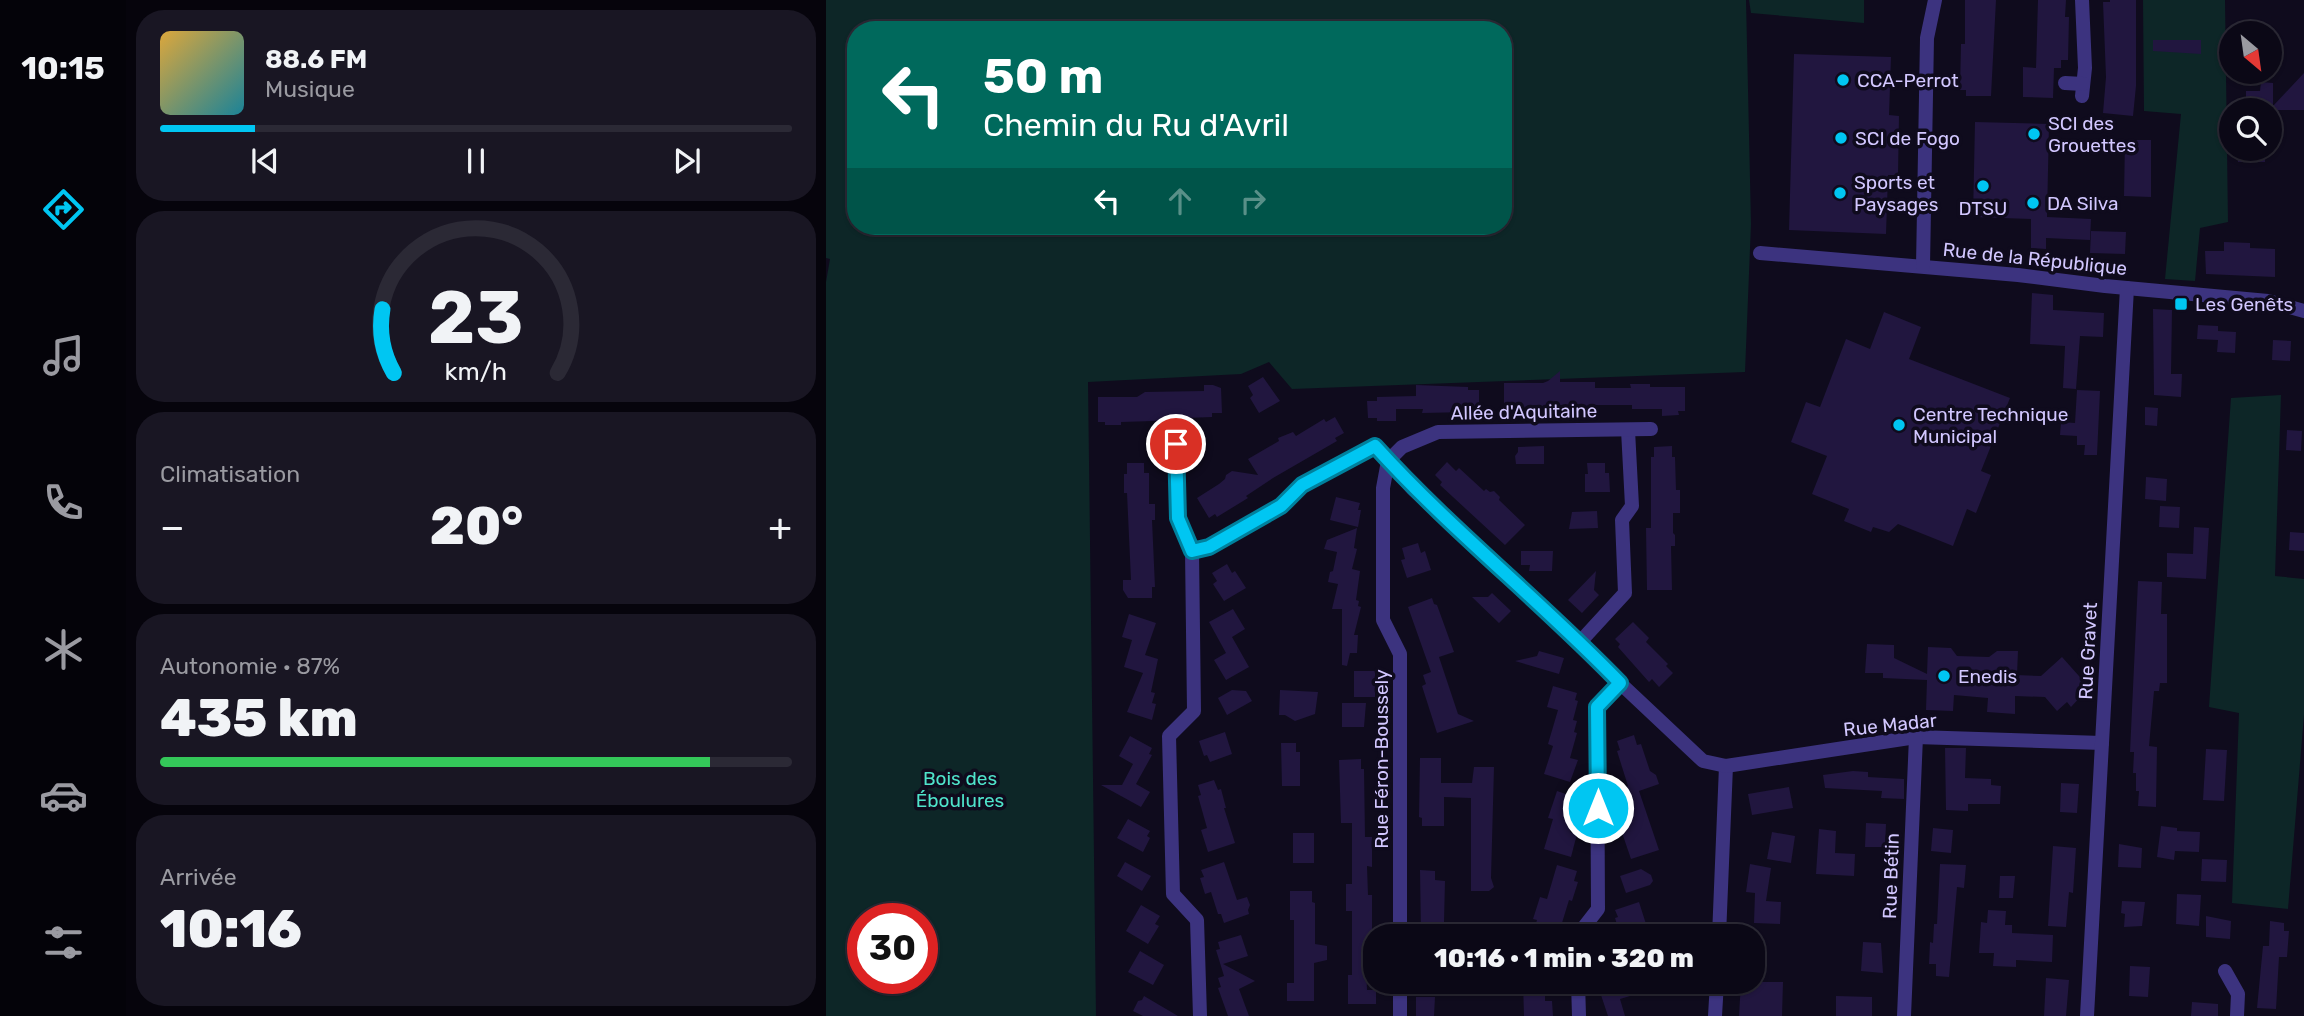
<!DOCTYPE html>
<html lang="fr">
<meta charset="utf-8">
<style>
:root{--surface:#0b0816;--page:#191623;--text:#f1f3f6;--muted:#9a9aa1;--line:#2b2935;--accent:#00c6f2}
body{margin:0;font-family:Rubik,sans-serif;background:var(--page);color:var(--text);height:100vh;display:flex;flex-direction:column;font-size:26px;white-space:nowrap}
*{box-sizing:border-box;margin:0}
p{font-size:23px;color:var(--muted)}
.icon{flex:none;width:38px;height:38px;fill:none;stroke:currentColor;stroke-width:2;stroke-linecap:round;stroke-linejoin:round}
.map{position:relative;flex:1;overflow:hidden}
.panel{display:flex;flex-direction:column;gap:10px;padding:10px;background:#06040c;width:700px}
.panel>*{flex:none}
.top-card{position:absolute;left:21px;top:21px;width:665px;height:214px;border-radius:28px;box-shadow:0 2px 5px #0004,0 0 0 2px var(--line);background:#00695c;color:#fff;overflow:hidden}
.needle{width:46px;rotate:151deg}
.fabs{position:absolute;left:1393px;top:21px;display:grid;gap:14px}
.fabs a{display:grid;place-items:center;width:63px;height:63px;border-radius:50%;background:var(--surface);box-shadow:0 2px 5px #0004,0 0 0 2px var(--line);font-size:35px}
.speed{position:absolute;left:21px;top:903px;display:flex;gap:14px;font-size:35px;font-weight:700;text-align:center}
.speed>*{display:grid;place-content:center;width:91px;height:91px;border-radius:50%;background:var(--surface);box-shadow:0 2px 5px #0004,0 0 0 2px var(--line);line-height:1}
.speed .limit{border:10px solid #d22;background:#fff;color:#111}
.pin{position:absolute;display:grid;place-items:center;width:60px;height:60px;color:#fff;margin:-30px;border:4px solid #fff;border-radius:50%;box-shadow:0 2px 7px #0007}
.me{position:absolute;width:77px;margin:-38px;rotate:0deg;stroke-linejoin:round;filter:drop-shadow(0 0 5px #0008)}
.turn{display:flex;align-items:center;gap:24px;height:147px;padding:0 21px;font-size:32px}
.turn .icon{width:91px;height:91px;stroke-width:2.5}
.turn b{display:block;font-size:49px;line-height:60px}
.lanes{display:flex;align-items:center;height:66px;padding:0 21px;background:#0003;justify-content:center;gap:35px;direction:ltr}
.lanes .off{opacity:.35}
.big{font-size:52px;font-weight:800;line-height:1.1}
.panel .card{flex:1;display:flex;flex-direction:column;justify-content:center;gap:10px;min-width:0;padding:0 24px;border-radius:28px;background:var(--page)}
.panel .dial{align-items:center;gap:0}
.dial svg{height:182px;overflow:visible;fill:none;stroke:var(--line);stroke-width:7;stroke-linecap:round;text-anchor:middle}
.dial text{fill:var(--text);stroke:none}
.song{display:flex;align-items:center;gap:21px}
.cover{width:84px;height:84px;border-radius:10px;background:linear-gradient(135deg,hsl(40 70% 55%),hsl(190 70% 35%))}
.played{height:7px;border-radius:4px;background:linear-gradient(90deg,var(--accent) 15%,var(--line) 15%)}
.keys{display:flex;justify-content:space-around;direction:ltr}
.heat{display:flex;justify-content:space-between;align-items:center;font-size:38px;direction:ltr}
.charge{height:10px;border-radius:5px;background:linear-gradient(90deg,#34c759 87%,var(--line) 0)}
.trip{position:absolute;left:537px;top:924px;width:402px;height:70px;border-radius:28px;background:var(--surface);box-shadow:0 2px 5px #0004,0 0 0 2px var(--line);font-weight:800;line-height:70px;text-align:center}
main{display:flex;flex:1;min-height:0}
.dock{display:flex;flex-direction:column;width:126px;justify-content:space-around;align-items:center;background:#040309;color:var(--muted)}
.dock .icon{width:49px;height:49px}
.dock .selected{color:var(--accent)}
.dock b{font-size:32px;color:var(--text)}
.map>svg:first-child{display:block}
.green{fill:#0d2627;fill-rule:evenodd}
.building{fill:#21163f}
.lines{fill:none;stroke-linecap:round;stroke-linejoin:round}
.street{stroke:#3c337f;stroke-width:14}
.route-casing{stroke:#00819d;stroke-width:18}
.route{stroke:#00c6f2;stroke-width:12}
.poi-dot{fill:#00c6f2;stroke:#0f0b1d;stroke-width:2.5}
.labels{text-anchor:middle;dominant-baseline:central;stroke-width:7;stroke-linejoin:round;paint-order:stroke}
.poi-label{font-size:19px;fill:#d2c7ff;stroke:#0f0b1d;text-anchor:start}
.street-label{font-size:19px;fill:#d2c7ff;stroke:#0f0b1d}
.park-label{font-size:19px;fill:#4fe3ca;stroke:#0f0b1d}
</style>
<main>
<nav class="dock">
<b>10:15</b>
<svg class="icon selected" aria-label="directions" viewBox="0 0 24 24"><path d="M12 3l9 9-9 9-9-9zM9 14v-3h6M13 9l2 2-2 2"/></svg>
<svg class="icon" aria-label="music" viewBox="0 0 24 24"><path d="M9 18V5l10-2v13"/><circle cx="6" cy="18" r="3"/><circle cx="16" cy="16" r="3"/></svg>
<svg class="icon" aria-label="phone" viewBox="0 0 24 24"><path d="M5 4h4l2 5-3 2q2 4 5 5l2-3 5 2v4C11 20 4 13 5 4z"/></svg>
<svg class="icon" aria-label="climate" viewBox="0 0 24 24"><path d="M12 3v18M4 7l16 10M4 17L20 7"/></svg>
<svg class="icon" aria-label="car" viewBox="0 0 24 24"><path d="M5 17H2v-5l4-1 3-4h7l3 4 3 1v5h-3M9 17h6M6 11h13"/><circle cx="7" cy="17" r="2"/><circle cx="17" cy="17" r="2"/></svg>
<svg class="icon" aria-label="filters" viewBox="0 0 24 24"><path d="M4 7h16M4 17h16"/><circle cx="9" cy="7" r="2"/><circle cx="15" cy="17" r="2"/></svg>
</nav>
<section class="panel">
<div class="card">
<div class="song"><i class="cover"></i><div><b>88.6 FM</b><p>Musique</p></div></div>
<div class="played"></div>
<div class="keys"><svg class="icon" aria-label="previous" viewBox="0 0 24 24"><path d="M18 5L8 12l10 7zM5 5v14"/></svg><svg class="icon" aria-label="pause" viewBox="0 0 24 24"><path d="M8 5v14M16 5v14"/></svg><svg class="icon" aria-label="next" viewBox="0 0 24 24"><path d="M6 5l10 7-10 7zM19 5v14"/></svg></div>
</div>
<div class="card dial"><svg viewBox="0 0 100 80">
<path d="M14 69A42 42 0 1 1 86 69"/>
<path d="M14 69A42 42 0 0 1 9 41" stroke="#00c6f2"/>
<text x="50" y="56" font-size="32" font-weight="700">23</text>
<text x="50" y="72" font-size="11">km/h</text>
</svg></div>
<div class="card"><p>Climatisation</p>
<div class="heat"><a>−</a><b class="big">20°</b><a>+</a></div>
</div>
<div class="card"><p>Autonomie · 87%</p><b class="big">435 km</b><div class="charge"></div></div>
<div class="card"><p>Arrivée</p><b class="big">10:16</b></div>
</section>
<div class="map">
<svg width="1478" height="1016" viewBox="0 0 1478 1016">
<rect width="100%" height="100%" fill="#0f0b1d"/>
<!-- green -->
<g class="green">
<path d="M0 0H920L925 224 919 372 466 389 443 362 415 374 262 382 270 1016H0V282L4 259 0 258ZM30 30H677V226H30ZM37 919H96V978H37Z"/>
<polygon points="923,0 1038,0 1038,23 925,13"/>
<polygon points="1317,0 1399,0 1402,222 1374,228 1369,281 1339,279 1355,114 1318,111"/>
<polygon points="1455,395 1449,576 1478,579 1478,715 1462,909 1406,903 1413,713 1383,707 1405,398"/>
</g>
<!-- building -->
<g class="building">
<polygon points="1139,0 1170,0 1165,96 1140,96 1140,90 1134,90 1135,44 1139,44"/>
<polygon points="1212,0 1240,0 1239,17 1243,17 1242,60 1235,60 1235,68 1228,68 1227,98 1197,97 1197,67 1210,68"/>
<polygon points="1284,0 1310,0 1310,86 1307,116 1277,113 1280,77 1277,2 1284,2"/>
<polygon points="1327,40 1375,40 1375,54 1327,51"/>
<polygon points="968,54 1065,57 1063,115 1073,116 1072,175 1062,175 1060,234 963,230"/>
<polygon points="1478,73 1478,110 1420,110 1420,91 1434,91 1435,82 1447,83 1447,106"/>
<polygon points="1149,122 1223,124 1221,217 1265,219 1264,240 1220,238 1220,249 1205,248 1205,219 1147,217"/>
<polygon points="1299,140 1325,140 1325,197 1298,196"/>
<rect x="1412" y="149" width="27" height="13"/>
<polygon points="1265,231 1300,232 1299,254 1264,253"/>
<polygon points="1398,242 1424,243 1424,248 1449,249 1449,277 1380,274 1379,251 1398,251"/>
<polygon points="1206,293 1227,295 1227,310 1278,313 1277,337 1254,336 1250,389 1237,388 1239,346 1204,344"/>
<polygon points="1327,309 1346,310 1345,374 1356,374 1355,397 1328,395"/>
<polygon points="1058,312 1095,327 1083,359 1184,398 1155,471 1165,475 1150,513 1141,509 1127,546 1072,524 1063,532 1047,527 1045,532 1018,521 1023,509 986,494 1001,456 965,442 980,402 994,407 1020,339 1044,349"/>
<polygon points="1372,325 1392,326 1392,337 1392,331 1410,332 1409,353 1391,352 1392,340 1371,339"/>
<polygon points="1447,340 1465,341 1464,361 1446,360"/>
<polygon points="734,371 734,382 769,382 769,388 805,388 804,384 824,384 824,387 859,387 859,411 852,411 853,415 836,416 836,409 806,409 806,405 762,405 762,410 685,411 684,407 678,407 678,383 717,383 722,381"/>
<polygon points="437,377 454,401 433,413 424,398 427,395 422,386"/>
<polygon points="378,385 387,385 395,388 396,413 386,413 386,417 360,418 360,420 295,422 295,425 279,425 279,422 272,422 272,397 311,397 319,392 378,391"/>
<polygon points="590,385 642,387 642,390 653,390 653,408 644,408 643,412 596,413 597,409 570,409 570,421 551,421 551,418 542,418 541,401 551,401 551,397 590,396"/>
<polygon points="1251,390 1274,391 1271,455 1258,455 1259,445 1251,445 1251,436 1234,435 1235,422 1249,423"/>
<polygon points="1319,407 1332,408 1331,426 1319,425"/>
<polygon points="509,417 518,433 509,438 511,441 447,478 420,496 422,498 391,517 389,514 383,518 371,498 393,484 399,479 400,475 406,471 432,475 422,459 453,441 452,438 467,432 470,436 498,419 500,422"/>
<polygon points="1461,430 1476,431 1475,451 1460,450"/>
<polygon points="718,446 718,464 690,464 689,456 692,452 692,447"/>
<polygon points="846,446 846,457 849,457 850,490 854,490 854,513 847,513 847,533 849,535 849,546 845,546 846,590 821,590 820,528 825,528 825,457 828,457 828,447"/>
<polygon points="621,462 630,471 633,468 658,491 660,489 664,492 668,491 674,497 673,500 699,525 679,545 614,485 616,482 609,475"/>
<polygon points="301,463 318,463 318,473 323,473 323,504 329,504 329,520 326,520 329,587 326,587 326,598 302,598 297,590 297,580 305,580 301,493 298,493 298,474 301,474"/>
<polygon points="761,463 779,463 779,473 783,473 784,492 759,492 759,474 762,474"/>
<polygon points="1320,477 1341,479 1340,501 1319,499"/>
<polygon points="510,497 534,503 532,510 535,510 532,527 504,520"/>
<polygon points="1334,506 1354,507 1353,528 1333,527"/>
<polygon points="771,511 772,528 743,529 746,512"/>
<polygon points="1368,527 1383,528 1380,579 1341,577 1341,553 1367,554"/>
<polygon points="531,528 528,548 531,549 526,569 534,571 530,600 533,601 532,606 535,607 528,635 532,635 531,653 524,653 521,666 516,665 516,609 506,609 512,584 502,582 504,572 507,571 511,552 498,549 501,540"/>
<polygon points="1464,532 1478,533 1478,551 1463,550"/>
<polygon points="592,543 595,553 599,551 605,570 581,578 575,560 579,559 576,548"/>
<polygon points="695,551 727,551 726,571 703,571 704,565 695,565"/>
<polygon points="401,564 406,573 409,571 420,588 398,601 387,584 391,581 386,573"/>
<polygon points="770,571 768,590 773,595 756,613 742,600"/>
<polygon points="1312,581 1336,582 1335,614 1341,614 1341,683 1334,683 1333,691 1328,691 1323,746 1331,747 1330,807 1312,806 1313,791 1310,791 1310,773 1307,773 1308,752 1304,752"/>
<polygon points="666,593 685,611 673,623 646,597 662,597"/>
<polygon points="606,598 608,604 611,605 628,652 613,657 632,714 648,721 611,733 596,686 600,684 597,675 605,672 582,607"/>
<polygon points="407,609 419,629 406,637 423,667 400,680 388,660 400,653 383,622"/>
<polygon points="303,614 330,623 319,655 332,659 325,692 329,693 326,703 330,704 326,720 301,712 317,673 298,667 306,640 296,637"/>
<polygon points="807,622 823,638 820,642 842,664 840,666 847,673 833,687 826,679 823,682 792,647 794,644 789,639"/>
<polygon points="1041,644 1068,645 1068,658 1101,674 1102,647 1125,648 1131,656 1163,657 1171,651 1192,651 1191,675 1215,676 1236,657 1261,685 1254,691 1257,694 1245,707 1241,702 1231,711 1219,697 1189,696 1189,714 1161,712 1162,698 1128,695 1127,711 1100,710 1101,680 1057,678 1057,673 1039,673"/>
<polygon points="713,651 738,658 733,674 689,661 711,656"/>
<rect x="528" y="671" width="21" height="26"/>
<polygon points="727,686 751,693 749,700 752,701 747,720 751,721 748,732 751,733 744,758 752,760 744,782 718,774 727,746 722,744 732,710 721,707"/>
<polygon points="406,690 420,691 426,701 401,715 392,698"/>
<polygon points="454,690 492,692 489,714 469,721 459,715 453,715"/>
<polygon points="516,703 540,703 538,727 516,727"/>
<polygon points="399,732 406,754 384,762 381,755 378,756 373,741"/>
<polygon points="808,735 811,745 815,744 824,771 830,775 833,784 813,791 833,850 805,859 792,821 797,819 795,812 806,809 799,787 802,786 791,751 794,750 791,741"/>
<polygon points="304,736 326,748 323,754 326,755 310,784 324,792 315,807 275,785 296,785 307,764 293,756"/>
<polygon points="455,743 470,743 470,752 474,752 474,786 456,786"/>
<polygon points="1119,748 1140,748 1139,778 1165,779 1165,785 1175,786 1174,804 1142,804 1142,811 1120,810"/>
<polygon points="1380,749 1401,750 1398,801 1377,800"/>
<polygon points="594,758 615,758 615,783 646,783 648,767 668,767 665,878 668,887 663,891 645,891 645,798 618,797 618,826 596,826 596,818 593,817"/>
<polygon points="535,759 535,769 538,769 539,837 546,837 546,867 541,866 542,895 546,895 546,963 540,963 541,990 550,990 550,1004 522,1004 522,975 526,975 526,911 520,911 520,884 526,884 526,823 515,823 513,760"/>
<polygon points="1027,771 1042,772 1042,777 1078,779 1078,799 1055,798 1056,791 999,788 997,775"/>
<polygon points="388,780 392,790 395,789 400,808 398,808 409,843 382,852 375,830 381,828 372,796 375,795 372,785"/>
<polygon points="1235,783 1253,784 1251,813 1234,812"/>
<polygon points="963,787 967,808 926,815 922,794"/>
<polygon points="731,791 752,798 748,808 751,809 744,832 751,834 745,857 718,849 727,819 722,818"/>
<polygon points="302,819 324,831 321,836 324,838 317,852 291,838"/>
<polygon points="1040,823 1060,824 1059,847 1039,847"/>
<polygon points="1335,826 1351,828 1351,831 1374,832 1373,852 1349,851 1348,860 1331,857"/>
<polygon points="1107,828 1127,830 1125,853 1105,851"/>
<polygon points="993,829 1010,831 1009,853 1029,854 1028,876 990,874"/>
<polygon points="946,832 969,836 965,863 941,859"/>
<rect x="467" y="833" width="21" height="30"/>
<polygon points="1293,844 1316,848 1315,868 1292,867"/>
<polygon points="1227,846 1250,848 1247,893 1243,892 1240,927 1222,926"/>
<polygon points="1376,859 1401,860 1400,882 1375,881"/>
<polygon points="299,862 325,876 316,891 291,876"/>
<polygon points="398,862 411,900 421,897 424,905 422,910 423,914 398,923 395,914 392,914 385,892 379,894 374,878 378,877 375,870"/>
<polygon points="924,864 945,868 940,901 955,902 954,924 928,923 929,893 920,892"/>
<polygon points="1114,864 1140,865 1138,888 1131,887 1123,977 1110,976 1110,964 1103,964 1104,942 1107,943 1108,924 1111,924"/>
<polygon points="731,865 751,871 748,881 752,882 746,901 743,900 732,936 706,936 711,920 707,919 714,897 721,899"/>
<polygon points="815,869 825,875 827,881 824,885 800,893 794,876"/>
<polygon points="594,870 609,871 609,880 619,881 618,922 627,922 626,936 595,935"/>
<polygon points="1174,876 1189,876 1187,898 1173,898"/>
<polygon points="464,891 486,891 486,902 489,903 489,944 501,946 501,960 488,963 488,1001 461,1001 461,983 468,983 468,920 464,920"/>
<polygon points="1351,894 1375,895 1373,926 1350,924"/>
<polygon points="1296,901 1319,902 1316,926 1298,927 1299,914 1295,913"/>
<polygon points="813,902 820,924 793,931 789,918 792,917 789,910"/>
<polygon points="315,905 334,916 329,924 333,926 322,944 300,931"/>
<polygon points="1162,910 1180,911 1179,925 1186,925 1186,933 1227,935 1226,962 1190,960 1190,967 1167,966 1168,953 1153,953 1155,922 1161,923"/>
<polygon points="1380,916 1405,921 1404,939 1380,937"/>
<polygon points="1444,921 1458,923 1458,931 1463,931 1461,957 1453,957 1450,1009 1431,1008 1437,946 1443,946"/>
<polygon points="415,935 422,956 397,964 429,981 413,989 423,1016 402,1016 392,988 395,987 392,978 398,976 390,950 394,949 392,942"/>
<polygon points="1037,942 1055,943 1057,973 1035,971"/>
<polygon points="314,951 338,965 327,985 302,972"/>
<polygon points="1304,966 1324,967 1322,997 1303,996"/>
<polygon points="1220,978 1243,980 1240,1016 1218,1016"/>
<polygon points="697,982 719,982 719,1001 726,1001 727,1016 698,1016"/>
<polygon points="774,982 800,982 804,996 794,999 799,1016 782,1016 773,989 776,988"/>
<polygon points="915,982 957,982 956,1016 913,1016"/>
<polygon points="318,996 352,1016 317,1016 307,1011 312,1001 316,1000"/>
<polygon points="1010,996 1046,997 1046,1016 1010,1016"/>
<polygon points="590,997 609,997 608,1016 590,1016"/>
<polygon points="1366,1002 1392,1004 1392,1016 1365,1016"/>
</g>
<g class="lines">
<!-- street -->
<g class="street">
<polyline points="1256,0 1259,68 1256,96"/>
<polyline points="1239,83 1257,84"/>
<polyline points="934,253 1192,275 1279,286 1442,301 1478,311"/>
<polyline points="1097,266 1101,38 1109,0"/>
<polyline points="350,444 352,518 366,551"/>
<polyline points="754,642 799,593 796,520 806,506 802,430"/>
<polyline points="574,936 574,654 557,620 557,488 562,461 576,447 612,432 825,429"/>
<polyline points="751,936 772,909 771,707 794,683"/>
<polyline points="893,936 900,766"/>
<polyline points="1399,971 1412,994 1411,1016"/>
<polyline points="574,982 574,1016"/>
<polyline points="752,982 753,1016"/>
<polyline points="374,1016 371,920 347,894 343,736 368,711 366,551 383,547 455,505 476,486 549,446 587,489 754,642 794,683 877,761 900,766 1090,737 1276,743"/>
<polyline points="889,1016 891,982"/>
<polyline points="1078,1016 1090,737"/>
<polyline points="1261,1016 1301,288"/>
</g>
</g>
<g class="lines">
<defs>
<path id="route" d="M350 444 352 518 366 551 383 547 455 506 476 485 549 446C625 530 715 601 794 683L771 707 772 808"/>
</defs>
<!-- route casing -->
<use href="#route" class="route-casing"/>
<!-- route -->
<use href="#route" class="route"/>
</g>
<!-- markers -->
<g class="poi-dot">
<circle cx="1017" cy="80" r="7"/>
<circle cx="1208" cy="134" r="7"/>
<circle cx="1015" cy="138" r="7"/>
<circle cx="1157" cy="186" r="7"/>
<circle cx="1014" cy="193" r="7"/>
<circle cx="1207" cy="203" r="7"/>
<rect x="1348" y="297" width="14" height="14" rx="3.5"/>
<circle cx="1073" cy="425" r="7"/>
<circle cx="1118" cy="676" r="7"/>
</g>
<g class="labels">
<!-- poi labels -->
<g class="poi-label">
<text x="1031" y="80">CCA-Perrot</text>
<text x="1222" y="123">SCI des<tspan x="1222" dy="22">Grouettes</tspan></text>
<text x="1029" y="138">SCI de Fogo</text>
<text x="1028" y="182">Sports et<tspan x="1028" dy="22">Paysages</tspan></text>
<text x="1221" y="203">DA Silva</text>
<text x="1157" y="208" text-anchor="middle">DTSU</text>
<text x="1369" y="304">Les Genêts</text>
<text x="1087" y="414">Centre Technique<tspan x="1087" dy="22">Municipal</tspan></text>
<text x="1132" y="676">Enedis</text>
</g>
<!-- street labels -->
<g class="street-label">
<text transform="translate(1209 259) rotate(6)">Rue de la République</text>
<text transform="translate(698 412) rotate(-1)">Allée d'Aquitaine</text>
<text transform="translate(1262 651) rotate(-87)">Rue Gravet</text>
<text transform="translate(1064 725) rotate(-6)">Rue Madar</text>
<text transform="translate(555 759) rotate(-90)">Rue Féron-Boussely</text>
<text transform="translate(1065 876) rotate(-88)">Rue Bétin</text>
</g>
<!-- park labels -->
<g class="park-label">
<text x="134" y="778">Bois des<tspan x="134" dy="22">Éboulures</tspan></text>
</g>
</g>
</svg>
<div class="fabs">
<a><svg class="needle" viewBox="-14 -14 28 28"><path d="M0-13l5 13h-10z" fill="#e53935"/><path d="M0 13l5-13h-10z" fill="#9a9aa1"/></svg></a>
<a><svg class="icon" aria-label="search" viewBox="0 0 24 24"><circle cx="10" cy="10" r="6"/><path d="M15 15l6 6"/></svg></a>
</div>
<div class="speed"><div class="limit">30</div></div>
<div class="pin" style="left:350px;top:444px;background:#d93025"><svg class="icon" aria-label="arrive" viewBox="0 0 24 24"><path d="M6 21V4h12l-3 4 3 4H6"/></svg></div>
<svg class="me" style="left:772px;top:808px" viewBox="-20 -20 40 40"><circle r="17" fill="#00c6f2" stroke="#fff" stroke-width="3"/><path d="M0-11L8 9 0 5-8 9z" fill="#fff"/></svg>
<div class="trip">10:16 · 1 min · 320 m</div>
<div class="top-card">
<div class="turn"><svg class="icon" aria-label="left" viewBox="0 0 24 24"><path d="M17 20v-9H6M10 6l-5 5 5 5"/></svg><div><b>50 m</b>Chemin du Ru d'Avril</div></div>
<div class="lanes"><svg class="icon" aria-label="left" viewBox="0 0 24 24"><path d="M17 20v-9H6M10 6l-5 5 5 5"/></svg><svg class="icon off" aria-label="ahead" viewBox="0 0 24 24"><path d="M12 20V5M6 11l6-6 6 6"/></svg><svg class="icon off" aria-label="right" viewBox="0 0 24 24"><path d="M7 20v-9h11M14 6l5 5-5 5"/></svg></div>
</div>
</div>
</main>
